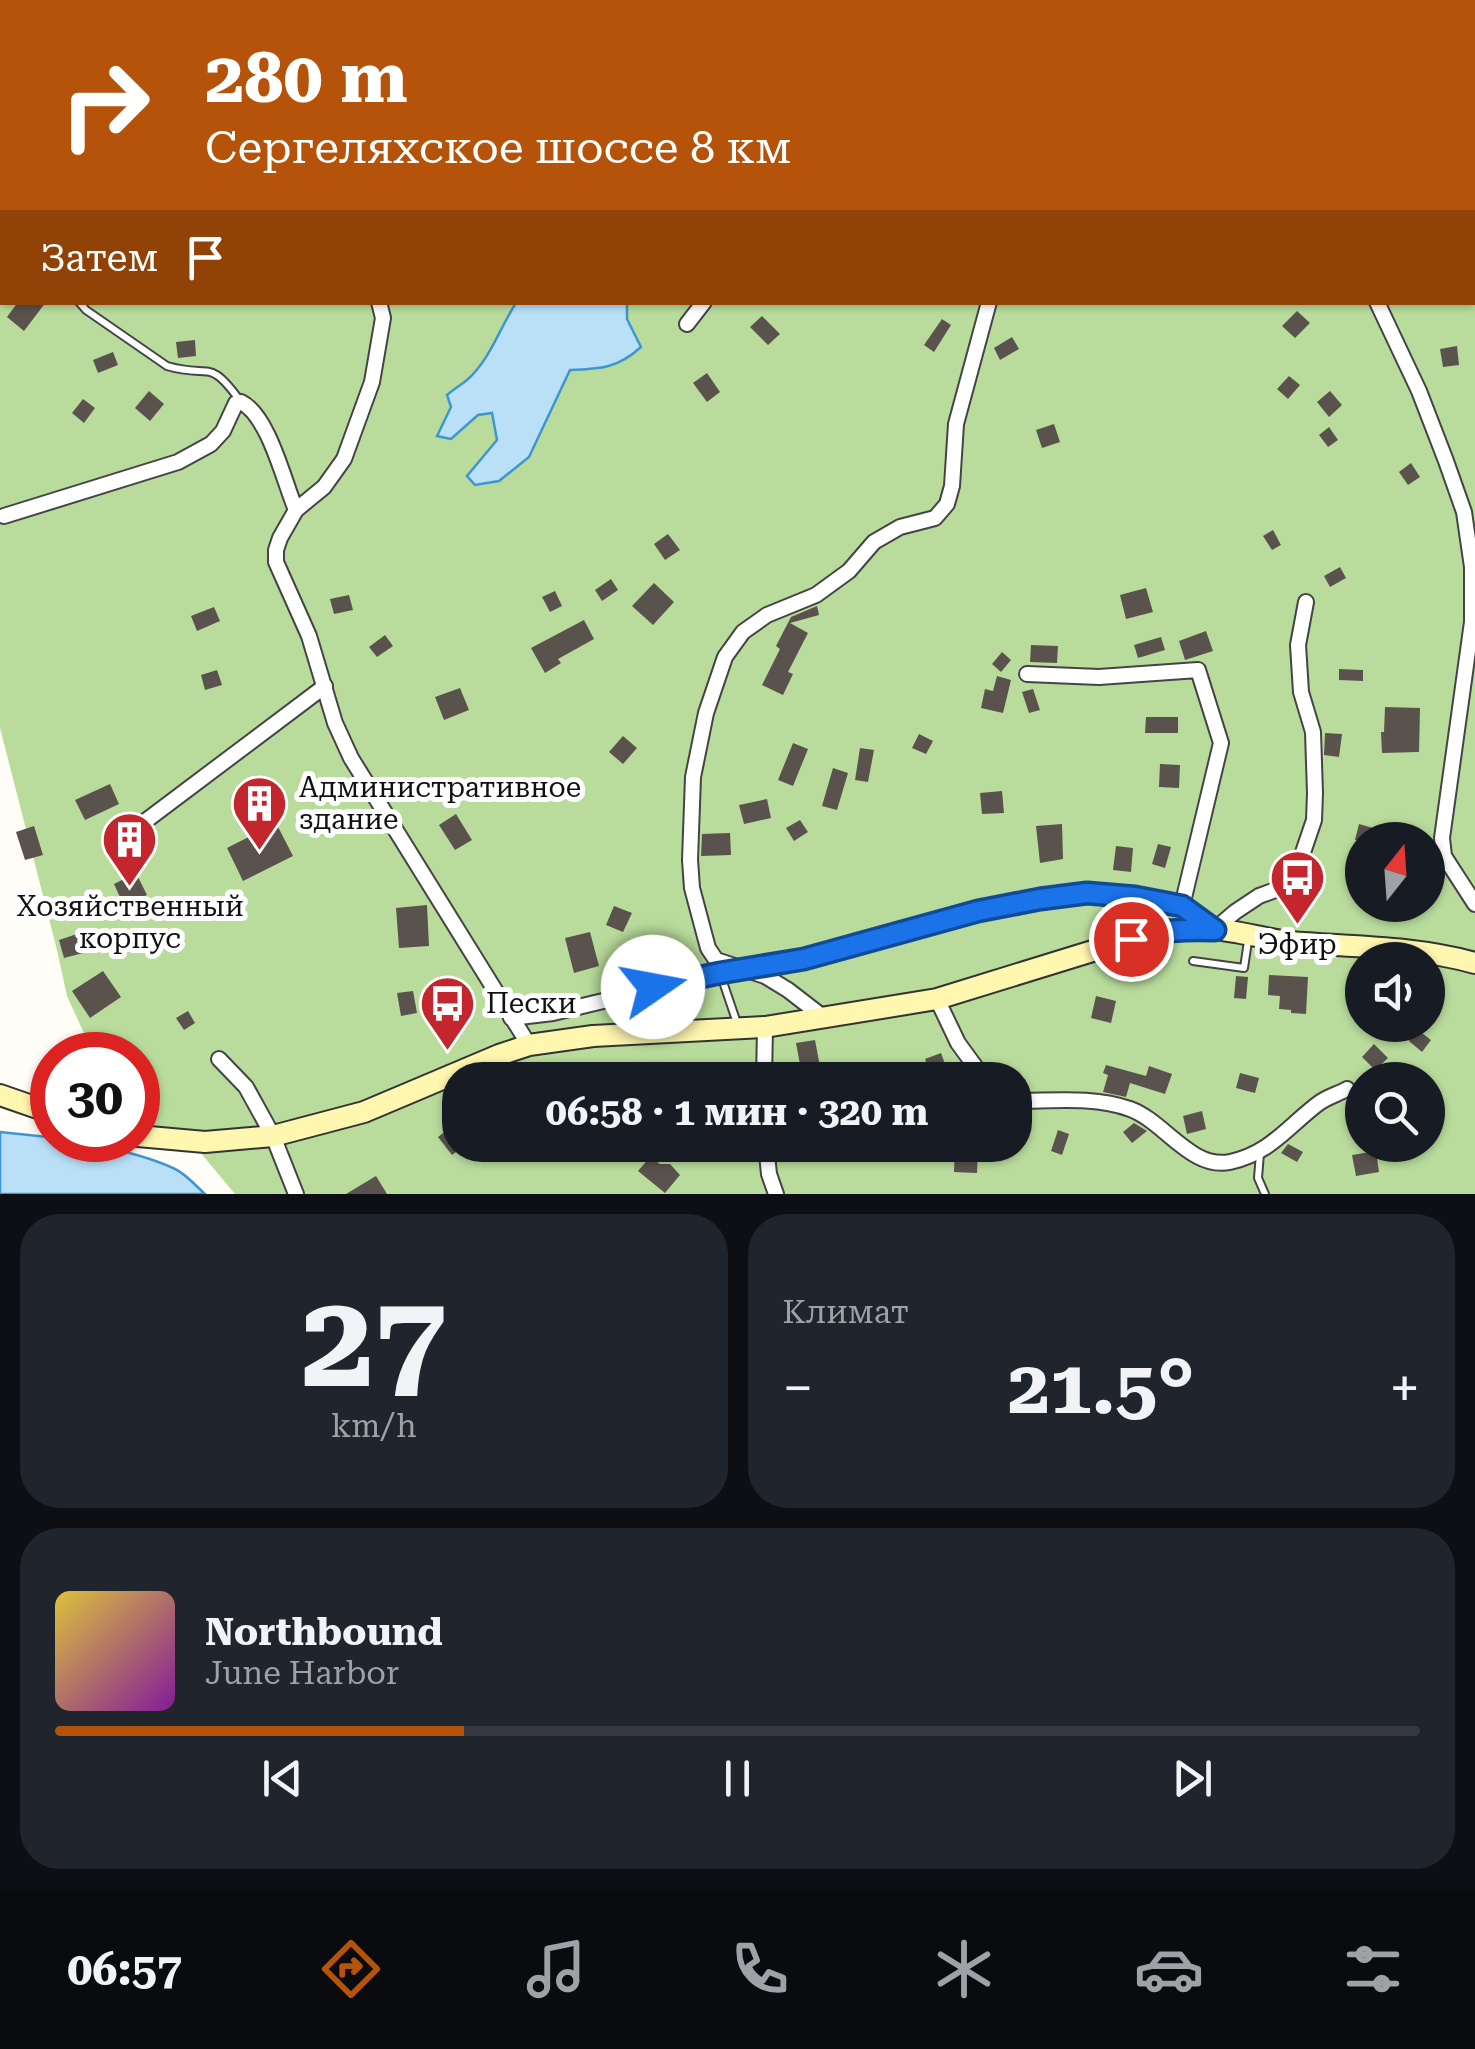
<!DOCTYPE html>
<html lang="ru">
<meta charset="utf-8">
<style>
:root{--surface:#171b24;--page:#20242c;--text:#f1f3f6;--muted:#9ea1a6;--line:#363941;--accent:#b45309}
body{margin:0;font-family:"Roboto Serif",serif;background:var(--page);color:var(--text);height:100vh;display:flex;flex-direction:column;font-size:38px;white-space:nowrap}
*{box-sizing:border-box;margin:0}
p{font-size:32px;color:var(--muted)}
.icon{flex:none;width:55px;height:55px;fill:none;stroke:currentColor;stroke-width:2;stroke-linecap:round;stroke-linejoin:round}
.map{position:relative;height:1194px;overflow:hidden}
.details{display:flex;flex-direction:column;gap:20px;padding:20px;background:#0d0f14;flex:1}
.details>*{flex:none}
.guide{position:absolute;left:0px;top:0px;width:1475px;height:305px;box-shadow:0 2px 8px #0004;background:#b45309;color:#fff;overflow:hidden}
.needle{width:65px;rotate:17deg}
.fabs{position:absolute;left:1345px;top:822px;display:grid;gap:20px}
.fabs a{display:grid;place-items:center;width:100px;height:100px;border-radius:50%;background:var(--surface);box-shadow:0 2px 8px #0004;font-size:50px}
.speed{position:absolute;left:30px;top:1032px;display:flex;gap:20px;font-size:50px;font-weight:700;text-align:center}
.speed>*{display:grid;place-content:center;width:130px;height:130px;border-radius:50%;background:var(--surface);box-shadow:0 2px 8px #0004;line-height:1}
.speed .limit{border:15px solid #d22;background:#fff;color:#111}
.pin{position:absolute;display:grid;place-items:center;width:85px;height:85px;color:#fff;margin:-42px;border:5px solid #fff;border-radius:50%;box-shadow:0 2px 10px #0007}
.me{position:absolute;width:110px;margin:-55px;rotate:78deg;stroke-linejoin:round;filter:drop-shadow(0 0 8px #0008)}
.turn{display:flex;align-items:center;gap:35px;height:210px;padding:0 40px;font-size:45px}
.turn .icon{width:130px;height:130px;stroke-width:2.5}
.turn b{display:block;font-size:70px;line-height:85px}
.then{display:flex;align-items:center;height:95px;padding:0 40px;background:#0003;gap:20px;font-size:38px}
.big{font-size:75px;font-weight:700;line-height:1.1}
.details .widget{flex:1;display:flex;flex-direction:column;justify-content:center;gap:15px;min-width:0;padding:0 35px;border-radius:40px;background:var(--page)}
.details .dial{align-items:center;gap:0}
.dial b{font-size:130px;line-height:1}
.song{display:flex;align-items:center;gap:30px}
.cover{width:120px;height:120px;border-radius:15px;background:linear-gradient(135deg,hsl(50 70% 55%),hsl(290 70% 35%))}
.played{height:10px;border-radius:5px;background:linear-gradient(90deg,var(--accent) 30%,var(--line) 30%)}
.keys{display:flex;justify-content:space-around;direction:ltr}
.heat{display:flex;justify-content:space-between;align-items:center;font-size:55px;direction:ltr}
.details .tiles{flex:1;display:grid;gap:20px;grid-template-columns:1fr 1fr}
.widget:last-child{grid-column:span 2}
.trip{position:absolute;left:442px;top:1062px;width:590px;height:100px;border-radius:40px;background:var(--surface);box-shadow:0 2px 8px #0004;font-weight:700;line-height:100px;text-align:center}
.tabs{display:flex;height:160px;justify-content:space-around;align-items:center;background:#090b0e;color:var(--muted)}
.tabs .icon{width:70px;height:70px}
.tabs .current{color:var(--accent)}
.tabs b{font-size:45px;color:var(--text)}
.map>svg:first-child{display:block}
.forest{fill:#b9dc9c;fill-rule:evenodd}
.water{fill:#b9e0f7;stroke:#3f96cf;stroke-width:2.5}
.building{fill:#5a524d}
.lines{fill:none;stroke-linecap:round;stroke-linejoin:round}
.service-casing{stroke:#444;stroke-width:10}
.minor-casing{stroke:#444;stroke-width:18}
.secondary-casing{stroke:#333;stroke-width:24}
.service{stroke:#fff;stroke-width:6}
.minor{stroke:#fff;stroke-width:14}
.secondary{stroke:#fff6b0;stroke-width:20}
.route-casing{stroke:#114b97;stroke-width:25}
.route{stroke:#1a73e8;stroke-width:18}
.labels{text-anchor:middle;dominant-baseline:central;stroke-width:10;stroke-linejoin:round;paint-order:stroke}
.poi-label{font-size:28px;fill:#111;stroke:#fff;text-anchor:start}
</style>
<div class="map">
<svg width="1475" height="1194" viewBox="0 0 1475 1194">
<rect width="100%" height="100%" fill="#fffdf5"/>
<!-- forest -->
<path class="forest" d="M0 0H1475V1194H235L189 1139 138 1130V1055H101L88 1042 67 996 57 950 0 728ZM2 2H1472V302H2ZM1362 840H1428V905H1362ZM1362 960H1428V1025H1362ZM460 1080H1015V1145H460ZM1362 1080H1428V1145H1362Z"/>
<!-- water -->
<g class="water">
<path d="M516 303H627V319L641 347C618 368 601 369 570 370L529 457 499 481 475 485 467 476 497 440 492 413 478 415 451 439 437 436 451 407 447 395C454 389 461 385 467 380 490 360 500 327 516 303Z"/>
<path d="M0 1132 48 1137H52V1140C84 1140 146 1155 175 1169 186 1174 196 1186 205 1194H0Z"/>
</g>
<!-- building -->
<g class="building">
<polygon points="18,302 46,302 24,331 7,317"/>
<polygon points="1297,311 1310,323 1295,338 1282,326"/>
<polygon points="762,316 780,334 768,345 750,327"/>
<polygon points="942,319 951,325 934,352 924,345"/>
<polygon points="1012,337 1019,349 1000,360 994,348"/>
<polygon points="195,340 196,356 178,358 176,342"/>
<polygon points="1457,346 1459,365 1443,367 1440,349"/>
<polygon points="113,352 118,365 98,373 93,360"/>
<polygon points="707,373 720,392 707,402 693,383"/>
<polygon points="1289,376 1300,385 1288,399 1277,389"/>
<polygon points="149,391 164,404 150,421 135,408"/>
<polygon points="1330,391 1342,405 1329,417 1317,402"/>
<polygon points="83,399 95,408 84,423 72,413"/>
<polygon points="1054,424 1060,442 1042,448 1036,430"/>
<polygon points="1329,427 1338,440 1328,447 1319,435"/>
<polygon points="1411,463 1420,477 1408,485 1399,472"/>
<polygon points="1273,530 1281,545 1272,550 1263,536"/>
<polygon points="668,534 680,550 665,560 654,544"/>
<polygon points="1340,567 1346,578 1330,587 1324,576"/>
<polygon points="611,579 618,590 602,601 595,590"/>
<polygon points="654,583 674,602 653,625 632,606"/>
<polygon points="1146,588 1153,612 1126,619 1120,595"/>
<polygon points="555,591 562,606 550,612 542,597"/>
<polygon points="349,595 353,610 334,614 330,599"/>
<polygon points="817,606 819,615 790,623 808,633 788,672 793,674 783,695 762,685 780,649 776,646 791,617"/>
<polygon points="214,607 220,621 197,631 191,616"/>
<polygon points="584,620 594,639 558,659 561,663 545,673 531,648"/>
<polygon points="1206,631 1213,651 1185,660 1179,641"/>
<polygon points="385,635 393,646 377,657 369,647"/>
<polygon points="1161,637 1165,650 1138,658 1134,645"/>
<polygon points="1031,645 1058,646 1057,663 1030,662"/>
<polygon points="1002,652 1011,660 1001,672 992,664"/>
<polygon points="1339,669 1363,670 1363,681 1339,680"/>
<polygon points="217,670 222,685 205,690 201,675"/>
<polygon points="997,676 1011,680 1003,713 981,708 985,689 993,691"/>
<polygon points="460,688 469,710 444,720 435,697"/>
<polygon points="1033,689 1040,710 1029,713 1022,692"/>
<polygon points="1385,707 1420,708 1419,752 1382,753 1381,732 1384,732"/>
<polygon points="1146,717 1178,717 1178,733 1145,733"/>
<polygon points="1325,733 1342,734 1339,757 1324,755"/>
<polygon points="919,734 933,741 926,754 912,748"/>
<polygon points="623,736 637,748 623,764 609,752"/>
<polygon points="793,743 808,749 793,786 778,780"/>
<polygon points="860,748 874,750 868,782 855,780"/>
<polygon points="1160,764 1180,765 1179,788 1159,787"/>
<polygon points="833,768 848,773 837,810 822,806"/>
<polygon points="110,784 119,804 85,820 75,800"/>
<polygon points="1002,791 1004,813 982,814 980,793"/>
<polygon points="767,799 771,818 744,824 739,805"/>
<polygon points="456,814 472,840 455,850 439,825"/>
<polygon points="800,820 808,832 794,841 786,828"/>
<polygon points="276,823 293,856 243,881 227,848"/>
<polygon points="1062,824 1063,859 1040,863 1036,826"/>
<polygon points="1359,824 1380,830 1377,840 1355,840"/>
<polygon points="34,826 43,855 25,860 16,832"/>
<polygon points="730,833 731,855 701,856 702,834"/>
<polygon points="1158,844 1171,847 1165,868 1152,864"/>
<polygon points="1116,846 1133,848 1131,872 1113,870"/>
<polygon points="136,873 147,895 124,906 114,884"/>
<polygon points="427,905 429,946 399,948 396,908"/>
<polygon points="614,906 632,913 623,932 606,925"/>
<polygon points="590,932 599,966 574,973 565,938"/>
<polygon points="77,934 83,953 64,958 59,940"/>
<polygon points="103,971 121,997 90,1018 72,991"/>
<polygon points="1269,975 1308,977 1306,1014 1291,1013 1291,1010 1279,1009 1280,996 1268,995"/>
<polygon points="1236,976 1248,977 1246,999 1234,998"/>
<polygon points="468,985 472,1004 445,1011 440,991"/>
<polygon points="413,991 417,1013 401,1016 397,993"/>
<polygon points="1096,996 1116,1001 1111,1023 1091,1018"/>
<polygon points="188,1011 195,1023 184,1030 176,1018"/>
<polygon points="1418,1030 1431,1040 1422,1052 1409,1041"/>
<polygon points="815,1040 822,1077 803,1080 796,1043"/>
<polygon points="1374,1044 1388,1058 1375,1070 1362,1057"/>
<polygon points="941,1053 948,1072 932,1078 925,1059"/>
<polygon points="1106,1065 1146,1076 1149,1066 1172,1074 1165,1094 1130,1083 1126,1097 1103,1092 1108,1075 1103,1073"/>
<polygon points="1240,1073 1259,1078 1255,1093 1236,1088"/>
<polygon points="1202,1111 1206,1129 1187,1134 1183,1116"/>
<polygon points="460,1120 460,1149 452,1155 438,1137"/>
<polygon points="1134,1123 1147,1131 1132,1143 1123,1132"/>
<polygon points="1058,1130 1069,1134 1062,1155 1051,1151"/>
<polygon points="1288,1144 1303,1152 1297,1162 1281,1153"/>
<polygon points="788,1145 820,1145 820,1155 789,1157"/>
<polygon points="955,1145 978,1145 977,1173 954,1172"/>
<polygon points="1376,1151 1379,1172 1356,1176 1352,1155"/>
<polygon points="650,1157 660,1164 670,1164 680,1175 665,1193 638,1171"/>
<polygon points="376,1176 387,1194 346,1194"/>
</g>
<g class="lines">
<defs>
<g id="service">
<polyline points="905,0 907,2"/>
<polyline points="1472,91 1475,88"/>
<polyline points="0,239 2,240"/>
<path d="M79 302 86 310 167 366C211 379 208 356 241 402"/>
<polyline points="1193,961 1244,968 1248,941"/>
<polyline points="720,973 737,1023"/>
<polyline points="1260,1153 1258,1178 1265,1194"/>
</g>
<g id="minor">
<polyline points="348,2 349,0"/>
<polyline points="379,302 383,318 372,382 344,459 324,487 296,510 280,538 276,550 276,562 309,636 335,723 351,758 529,1045"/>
<polyline points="1377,302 1419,391 1446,461 1464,512 1472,567 1472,622 1442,838 1444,856 1475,904"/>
<polyline points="687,324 704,302"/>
<path d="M4 516 178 462 211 444 223 431 236 403 241 402C269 416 284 482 296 510"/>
<polyline points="1027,674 1099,677 1198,670 1221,743 1182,906"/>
<polyline points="119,841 325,686"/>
<polyline points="937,999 958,1043 985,1080"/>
<polyline points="823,1017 788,990 765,976 716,960 708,948 692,888 690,860 693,777 706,713 725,657 743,632 767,615 816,595 849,571 874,542 900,527 935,518 947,504 952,486 956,424 989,302"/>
<polyline points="511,1018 553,1013 720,973 804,959 978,911 1039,899 1087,893 1135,897 1182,906 1215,929 1235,912 1259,896 1289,885 1295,876 1314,820 1315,793 1313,732 1301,692 1298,645 1306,602"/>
<polyline points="219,1059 246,1087 273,1136 296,1194"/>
<polyline points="764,1080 765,1027"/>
<path d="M1015 1101C1053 1101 1094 1096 1130 1109 1164 1121 1191 1170 1230 1162 1271 1153 1288 1126 1319 1103 1327 1097 1338 1094 1347 1089"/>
<polyline points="766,1145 769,1174 776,1194"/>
</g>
<g id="secondary">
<polyline points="0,1095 52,1113"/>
<path d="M138 1136 205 1142 273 1136 364 1112 499 1055 529 1045 593 1036 765 1027 937 999 1151 933C1172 931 1192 928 1213 929 1239 931 1264 939 1290 942 1352 947 1414 946 1475 963"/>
</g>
</defs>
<!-- service casing -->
<use href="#service" class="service-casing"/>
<!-- minor casing -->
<use href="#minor" class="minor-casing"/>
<!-- secondary casing -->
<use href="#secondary" class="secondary-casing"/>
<!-- service -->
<use href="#service" class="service"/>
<!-- minor -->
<use href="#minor" class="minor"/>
<!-- secondary -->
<use href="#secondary" class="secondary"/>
</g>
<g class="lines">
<defs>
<path id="route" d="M653 987 720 973 804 959 978 911 1040 899 1087 893 1135 897 1182 906 1215 930C1186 929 1159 930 1131 939"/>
</defs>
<!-- route casing -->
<use href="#route" class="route-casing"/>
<!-- route -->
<use href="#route" class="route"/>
</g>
<!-- icons -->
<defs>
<symbol id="building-pin" viewBox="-11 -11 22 30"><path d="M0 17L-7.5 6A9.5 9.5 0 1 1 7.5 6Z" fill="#c4262e" stroke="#fff"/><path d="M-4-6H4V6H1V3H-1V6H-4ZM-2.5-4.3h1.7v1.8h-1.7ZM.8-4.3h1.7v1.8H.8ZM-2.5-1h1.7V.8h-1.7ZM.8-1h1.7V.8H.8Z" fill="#fff"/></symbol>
<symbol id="bus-pin" viewBox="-11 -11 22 30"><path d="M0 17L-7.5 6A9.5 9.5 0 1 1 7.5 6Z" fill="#c4262e" stroke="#fff"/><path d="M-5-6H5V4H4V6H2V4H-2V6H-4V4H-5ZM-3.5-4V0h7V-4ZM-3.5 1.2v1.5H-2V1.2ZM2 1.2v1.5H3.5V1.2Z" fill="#fff"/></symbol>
</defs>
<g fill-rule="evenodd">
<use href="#building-pin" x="228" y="772" width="63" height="86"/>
<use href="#building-pin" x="98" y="808" width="63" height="86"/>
<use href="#bus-pin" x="1266" y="846" width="63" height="86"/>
<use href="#bus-pin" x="416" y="972" width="63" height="86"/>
</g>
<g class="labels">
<!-- poi labels -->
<g class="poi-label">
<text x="299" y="787">Административное<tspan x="299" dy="32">здание</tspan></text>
<text x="130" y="906" text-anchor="middle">Хозяйственный<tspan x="130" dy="32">корпус</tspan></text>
<text x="1297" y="944" text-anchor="middle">Эфир</text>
<text x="486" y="1003">Пески</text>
</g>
</g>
</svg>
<div class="fabs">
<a><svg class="needle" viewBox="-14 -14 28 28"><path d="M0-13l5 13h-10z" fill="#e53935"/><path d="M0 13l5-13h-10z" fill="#9ea1a6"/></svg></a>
<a><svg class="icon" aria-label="sound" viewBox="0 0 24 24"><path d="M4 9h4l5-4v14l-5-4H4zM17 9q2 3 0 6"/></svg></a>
<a><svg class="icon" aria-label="search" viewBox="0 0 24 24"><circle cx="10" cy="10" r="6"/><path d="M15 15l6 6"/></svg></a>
</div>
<div class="speed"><div class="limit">30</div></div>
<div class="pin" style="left:1131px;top:939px;background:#d93025"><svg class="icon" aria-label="arrive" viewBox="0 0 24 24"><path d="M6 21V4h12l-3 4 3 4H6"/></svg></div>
<svg class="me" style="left:653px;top:987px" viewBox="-20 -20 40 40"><circle r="19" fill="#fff"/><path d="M0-13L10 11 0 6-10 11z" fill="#1a73e8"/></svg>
<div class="trip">06:58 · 1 мин · 320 m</div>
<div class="guide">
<div class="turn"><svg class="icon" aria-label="right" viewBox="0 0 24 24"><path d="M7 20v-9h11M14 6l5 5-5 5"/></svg><div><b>280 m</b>Сергеляхское шоссе 8 км</div></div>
<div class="then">Затем<svg class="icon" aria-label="arrive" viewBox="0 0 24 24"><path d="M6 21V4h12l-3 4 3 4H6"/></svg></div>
</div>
</div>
<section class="details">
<div class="tiles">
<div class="widget dial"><b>27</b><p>km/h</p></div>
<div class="widget"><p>Климат</p>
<div class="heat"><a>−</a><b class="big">21.5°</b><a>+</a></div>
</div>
<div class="widget">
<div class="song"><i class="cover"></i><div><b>Northbound</b><p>June Harbor</p></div></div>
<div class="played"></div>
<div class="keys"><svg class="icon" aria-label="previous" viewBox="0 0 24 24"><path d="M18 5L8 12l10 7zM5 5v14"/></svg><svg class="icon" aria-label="pause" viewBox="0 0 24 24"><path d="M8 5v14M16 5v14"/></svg><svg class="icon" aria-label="next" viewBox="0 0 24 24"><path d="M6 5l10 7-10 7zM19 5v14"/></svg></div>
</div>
</div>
</section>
<nav class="tabs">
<b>06:57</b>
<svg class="icon current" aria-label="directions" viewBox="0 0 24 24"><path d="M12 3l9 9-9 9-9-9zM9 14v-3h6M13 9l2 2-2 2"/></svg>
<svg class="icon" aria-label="music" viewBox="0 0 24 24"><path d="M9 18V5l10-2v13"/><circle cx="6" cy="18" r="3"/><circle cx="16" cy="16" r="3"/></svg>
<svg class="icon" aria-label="phone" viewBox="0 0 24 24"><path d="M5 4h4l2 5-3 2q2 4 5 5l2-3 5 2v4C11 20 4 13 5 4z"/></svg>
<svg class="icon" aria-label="climate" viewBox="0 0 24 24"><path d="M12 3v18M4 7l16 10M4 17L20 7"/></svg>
<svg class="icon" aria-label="car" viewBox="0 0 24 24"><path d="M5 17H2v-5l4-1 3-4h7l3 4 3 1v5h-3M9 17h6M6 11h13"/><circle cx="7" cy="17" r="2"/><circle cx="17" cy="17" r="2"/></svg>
<svg class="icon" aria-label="filters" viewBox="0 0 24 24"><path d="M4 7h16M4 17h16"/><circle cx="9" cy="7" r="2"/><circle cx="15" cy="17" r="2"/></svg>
</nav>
